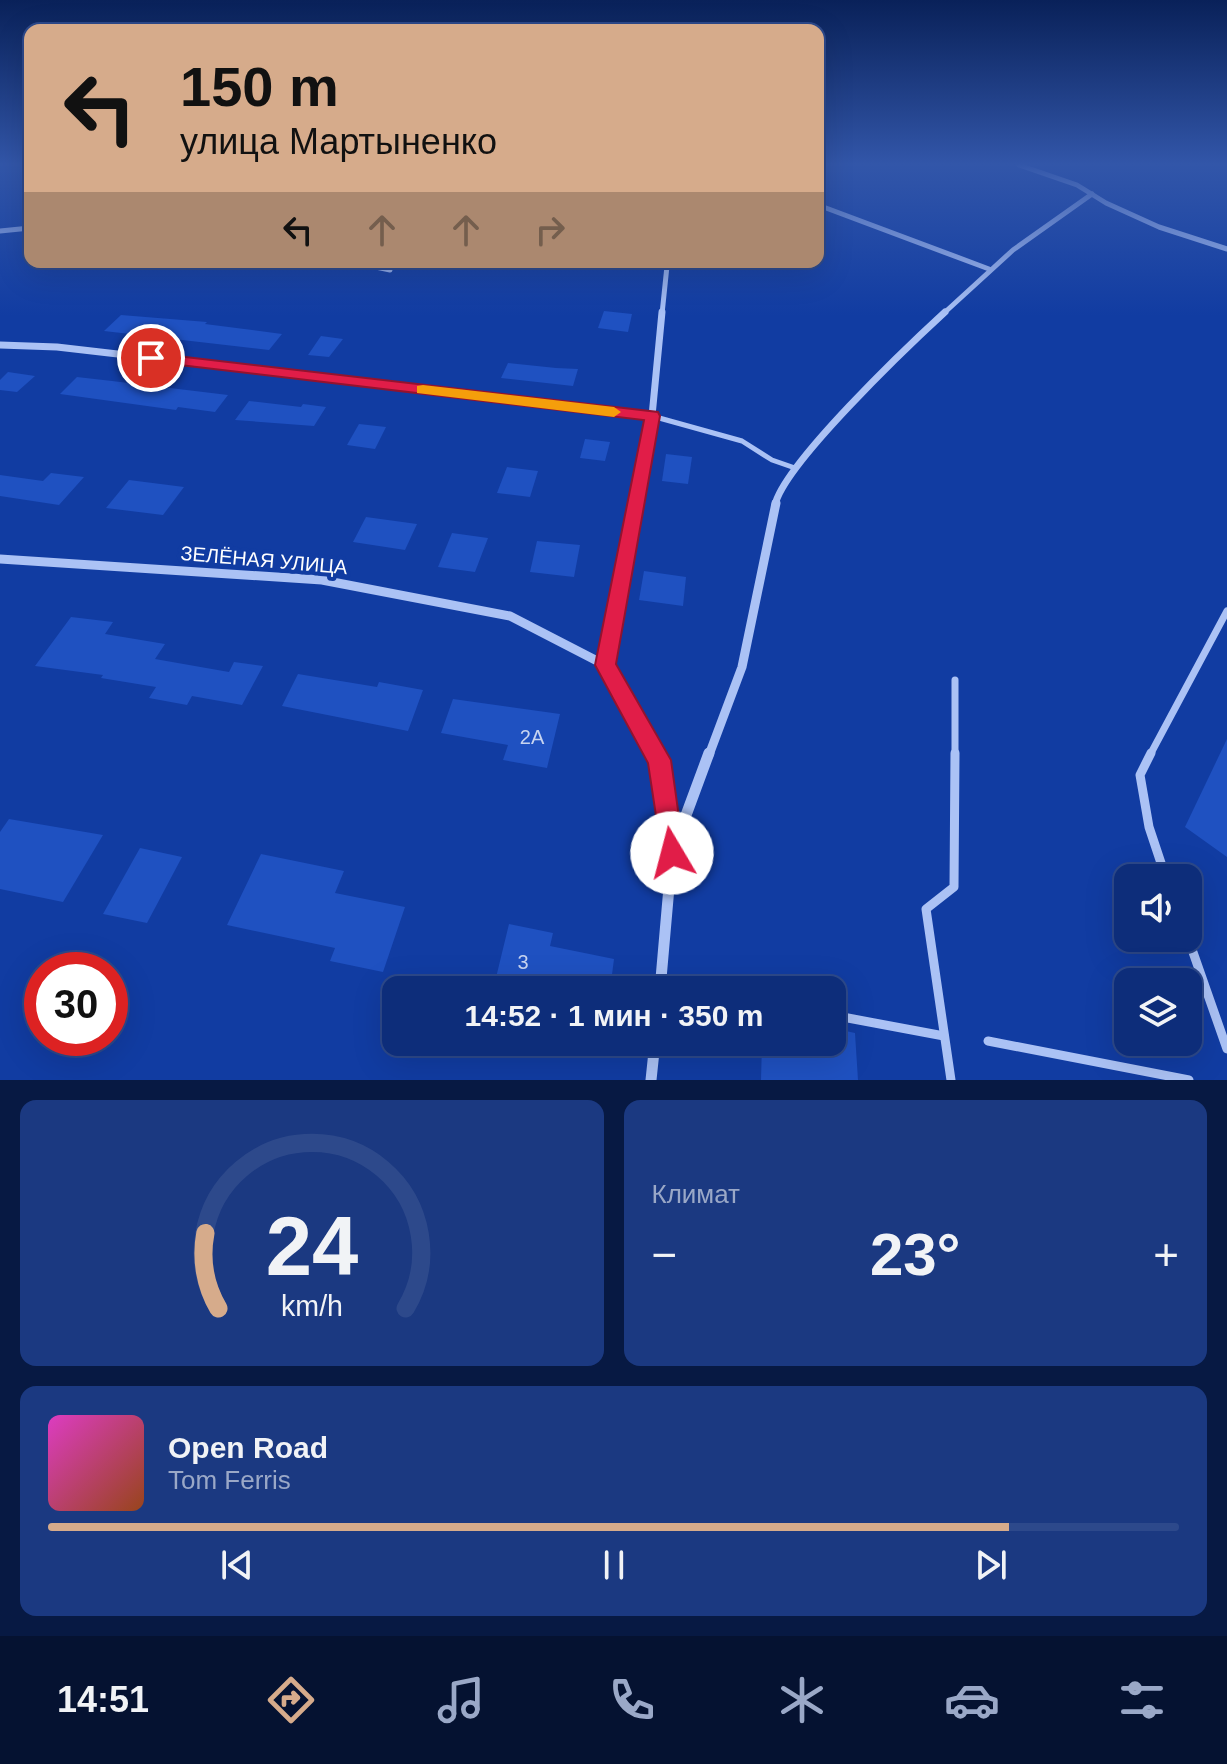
<!DOCTYPE html>
<html lang="ru">
<meta charset="utf-8">
<style>
:root{--surface:#0d2d7a;--page:#1b3981;--text:#f1f3f6;--muted:#9aa8c7;--line:#2d498b;--accent:#d6ab8b}
body{margin:0;font-family:Helvetica,sans-serif;background:var(--page);color:var(--text);height:100vh;display:flex;flex-direction:column;font-size:30px;white-space:nowrap}
*{box-sizing:border-box;margin:0}
p{font-size:26px;color:var(--muted)}
.icon{flex:none;width:44px;height:44px;fill:none;stroke:currentColor;stroke-width:2;stroke-linecap:round;stroke-linejoin:round}
.map{position:relative;height:1080px;overflow:hidden}
.sheet{display:flex;flex-direction:column;gap:20px;padding:20px;background:#071943;flex:1}
.sheet>*{flex:none}
.banner{position:absolute;left:24px;top:24px;width:800px;height:244px;border-radius:16px;box-shadow:0 8px 32px #0002,0 0 0 2px var(--line);background:#d6ab8b;color:#111;overflow:hidden}
.tools{position:absolute;left:1114px;top:864px;display:grid;gap:16px}
.tools a{display:grid;place-items:center;width:88px;height:88px;border-radius:16px;background:var(--surface);box-shadow:0 8px 32px #0002,0 0 0 2px var(--line);font-size:40px}
.speed{position:absolute;left:24px;top:952px;display:flex;gap:16px;font-size:40px;font-weight:700;text-align:center}
.speed>*{display:grid;place-content:center;width:104px;height:104px;border-radius:50%;background:var(--surface);box-shadow:0 8px 32px #0002,0 0 0 2px var(--line);line-height:1}
.speed .limit{border:12px solid #d22;background:#fff;color:#111}
.pin{position:absolute;display:grid;place-items:center;width:68px;height:68px;color:#fff;margin:-34px;border:4px solid #fff;border-radius:50%;box-shadow:0 2px 8px #0007}
.me{position:absolute;width:88px;margin:-44px;rotate:352deg;stroke-linejoin:round;filter:drop-shadow(0 0 6px #0008)}
.turn{display:flex;align-items:center;gap:28px;height:168px;padding:0 24px;font-size:36px}
.turn .icon{width:104px;height:104px;stroke-width:2.5}
.turn b{display:block;font-size:56px;line-height:68px}
.lanes{display:flex;align-items:center;height:76px;padding:0 24px;background:#0003;justify-content:center;gap:40px;direction:ltr}
.lanes .off{opacity:.35}
.big{font-size:60px;font-weight:700;line-height:1.1}
.sheet .tile{flex:1;display:flex;flex-direction:column;justify-content:center;gap:12px;min-width:0;padding:0 28px;border-radius:16px;background:var(--page)}
.sheet .dial{align-items:center;gap:0}
.dial svg{height:208px;overflow:visible;fill:none;stroke:var(--line);stroke-width:7;stroke-linecap:round;text-anchor:middle}
.dial text{fill:var(--text);stroke:none}
.song{display:flex;align-items:center;gap:24px}
.cover{width:96px;height:96px;border-radius:12px;background:linear-gradient(135deg,hsl(310 70% 55%),hsl(20 70% 35%))}
.played{height:8px;border-radius:4px;background:linear-gradient(90deg,var(--accent) 85%,var(--line) 85%)}
.keys{display:flex;justify-content:space-around;direction:ltr}
.heat{display:flex;justify-content:space-between;align-items:center;font-size:44px;direction:ltr}
.sheet .tiles{flex:1;display:grid;gap:20px;grid-template-columns:1fr 1fr}
.tile:last-child{grid-column:span 2}
.trip{position:absolute;left:382px;top:976px;width:464px;height:80px;border-radius:16px;background:var(--surface);box-shadow:0 8px 32px #0002,0 0 0 2px var(--line);font-weight:700;line-height:80px;text-align:center}
.menu{display:flex;height:128px;justify-content:space-around;align-items:center;background:#051231;color:var(--muted)}
.menu .icon{width:56px;height:56px}
.menu .current{color:var(--accent)}
.menu b{font-size:36px;color:var(--text)}
.map>svg:first-child{display:block}
.building{fill:#1f51c1}
.lines{fill:none;stroke-linecap:round;stroke-linejoin:round}
.service-far2{stroke:#abc2f5;stroke-width:5}
.service-far1{stroke:#abc2f5;stroke-width:7}
.service{stroke:#abc2f5;stroke-width:9}
.minor-far3{stroke:#abc2f5;stroke-width:5}
.minor-far2{stroke:#abc2f5;stroke-width:7}
.minor-far1{stroke:#abc2f5;stroke-width:9}
.minor{stroke:#abc2f5;stroke-width:11}
.route{fill:#e11d48;stroke:#92132f;stroke-width:2}
.slow{fill:#f59e0b}
.labels{text-anchor:middle;dominant-baseline:central;stroke-width:8;stroke-linejoin:round;paint-order:stroke}
.street-label{font-size:20px;fill:#fff;stroke:#113ca2}
.near-number-label{font-size:20px;fill:#c7d4f0}
</style>
<div class="map">
<svg width="1227" height="1080" viewBox="0 0 1227 1080">
<rect width="100%" height="100%" fill="#113ca2"/>
<!-- building -->
<g class="building">
<polygon points="604,311 632,314 628,332 598,328"/>
<polygon points="121,315 207,322 205,324 282,334 269,350 104,331"/>
<polygon points="321,336 343,339 329,357 308,355"/>
<polygon points="508,363 556,368 578,369 573,386 501,378"/>
<polygon points="8,372 35,376 17,392 0,390 0,380"/>
<polygon points="77,377 112,381 228,395 215,412 178,407 176,410 60,394"/>
<polygon points="249,401 301,407 303,404 326,407 314,426 235,420"/>
<polygon points="359,424 386,427 375,449 347,445"/>
<polygon points="585,439 610,442 605,461 580,458"/>
<polygon points="666,454 692,457 688,484 662,481"/>
<polygon points="507,467 538,471 530,497 497,493"/>
<polygon points="51,473 84,477 59,505 0,496 0,475 43,481"/>
<polygon points="129,480 184,487 163,515 106,508"/>
<polygon points="366,517 417,524 405,550 353,542"/>
<polygon points="452,533 488,538 475,572 438,567"/>
<polygon points="537,541 580,545 574,577 530,572"/>
<polygon points="644,571 686,577 683,606 639,600"/>
<polygon points="71,617 113,622 105,634 165,644 155,659 229,672 234,662 263,666 242,705 192,696 187,705 149,698 156,687 101,678 103,675 35,666"/>
<polygon points="298,674 377,687 379,682 423,690 408,731 282,706"/>
<polygon points="453,699 560,714 547,768 503,760 508,745 441,733"/>
<polygon points="1227,739 1227,857 1185,827"/>
<polygon points="9,819 103,835 63,902 0,889 0,832"/>
<polygon points="140,848 182,857 147,923 103,914"/>
<polygon points="261,854 344,871 335,893 405,907 383,972 330,961 335,948 227,925"/>
<polygon points="509,924 553,933 550,946 614,959 610,990 493,990"/>
<polygon points="832,1028 855,1033 858,1080 761,1080 762,1042 832,1042"/>
</g>
<g class="lines">
<!-- service-far2 -->
<polyline class="service-far2" points="652,416 742,441 772,460 795,468"/>
<!-- service-far1 -->
<g class="service-far1">
<polyline points="955,755 955,680"/>
<polyline points="1150,755 1227,611"/>
</g>
<!-- service -->
<g class="service">
<polyline points="1151,753 1140,775 1149,827 1166,878"/>
<polyline points="1188,938 1227,1049"/>
<polyline points="832,1015 944,1036"/>
<polyline points="988,1041 1189,1080"/>
<polyline points="951,1080 926,909 954,887 955,753"/>
</g>
<!-- minor-far3 -->
<g class="minor-far3">
<polyline points="1019,165 1077,185 1106,203 1159,227 1227,249"/>
<polyline points="818,205 989,269"/>
<polyline points="0,231 30,228"/>
<polyline points="352,262 390,270"/>
<polyline points="662,314 667,266"/>
<polyline points="943,314 1013,250 1092,194"/>
</g>
<!-- minor-far2 -->
<g class="minor-far2">
<polyline points="0,345 57,347 652,416"/>
<polyline points="635,505 652,416 662,312"/>
<path d="M775 505C784 464 908 346 945 312"/>
</g>
<!-- minor-far1 -->
<g class="minor-far1">
<polyline points="635,503 605,665 656,755"/>
<polyline points="0,559 322,580 510,616 605,665"/>
<polyline points="709,755 742,667 776,503"/>
</g>
<!-- minor -->
<g class="minor">
<polyline points="655,753 659,760 672,853 660,990"/>
<polyline points="672,853 709,753"/>
<polyline points="651,1080 655,1042"/>
</g>
</g>
<!-- sky -->
<linearGradient id="sky" x2="0" y2="1"><stop stop-color="#092159"/><stop offset="0.52" stop-color="#3256a9"/><stop offset="1" stop-color="#3256a9" stop-opacity="0"/></linearGradient>
<rect width="1227" height="316" fill="url(#sky)"/>
<!-- route -->
<polygon class="route" points="151,353 658,412 660,416 616,664 671,760 684,853 681,862 672,866 663,862 648,763 595,665 644,420 146,361 144,358"/>
<!-- slow -->
<polygon class="slow" points="423,385 614,407 621,412 614,417 417,393 417,386"/>
<g class="labels">
<!-- street labels -->
<g class="street-label">
<text transform="translate(264 560) rotate(5)">ЗЕЛЁНАЯ УЛИЦА</text>
</g>
<!-- near-number labels -->
<g class="near-number-label">
<text x="532" y="737">2А</text>
<text x="523" y="962">3</text>
</g>
</g>
</svg>
<div class="tools">
<a><svg class="icon" aria-label="sound" viewBox="0 0 24 24"><path d="M4 9h4l5-4v14l-5-4H4zM17 9q2 3 0 6"/></svg></a>
<a><svg class="icon" aria-label="layers" viewBox="0 0 24 24"><path d="M12 4l9 5-9 5-9-5zM3 14l9 5 9-5"/></svg></a>
</div>
<div class="speed"><div class="limit">30</div></div>
<div class="pin" style="left:151px;top:358px;background:#d93025"><svg class="icon" aria-label="arrive" viewBox="0 0 24 24"><path d="M6 21V4h12l-3 4 3 4H6"/></svg></div>
<svg class="me" style="left:672px;top:853px" viewBox="-20 -20 40 40"><circle r="19" fill="#fff"/><path d="M0-13L10 11 0 6-10 11z" fill="#e11d48"/></svg>
<div class="trip">14:52 · 1 мин · 350 m</div>
<div class="banner">
<div class="turn"><svg class="icon" aria-label="left" viewBox="0 0 24 24"><path d="M17 20v-9H6M10 6l-5 5 5 5"/></svg><div><b>150 m</b>улица Мартыненко</div></div>
<div class="lanes"><svg class="icon" aria-label="left" viewBox="0 0 24 24"><path d="M17 20v-9H6M10 6l-5 5 5 5"/></svg><svg class="icon off" aria-label="ahead" viewBox="0 0 24 24"><path d="M12 20V5M6 11l6-6 6 6"/></svg><svg class="icon off" aria-label="ahead" viewBox="0 0 24 24"><path d="M12 20V5M6 11l6-6 6 6"/></svg><svg class="icon off" aria-label="right" viewBox="0 0 24 24"><path d="M7 20v-9h11M14 6l5 5-5 5"/></svg></div>
</div>
</div>
<section class="sheet">
<div class="tiles">
<div class="tile dial"><svg viewBox="0 0 100 80">
<path d="M14 69A42 42 0 1 1 86 69"/>
<path d="M14 69A42 42 0 0 1 9 40" stroke="#d6ab8b"/>
<text x="50" y="56" font-size="32" font-weight="700">24</text>
<text x="50" y="72" font-size="11">km/h</text>
</svg></div>
<div class="tile"><p>Климат</p>
<div class="heat"><a>−</a><b class="big">23°</b><a>+</a></div>
</div>
<div class="tile">
<div class="song"><i class="cover"></i><div><b>Open Road</b><p>Tom Ferris</p></div></div>
<div class="played"></div>
<div class="keys"><svg class="icon" aria-label="previous" viewBox="0 0 24 24"><path d="M18 5L8 12l10 7zM5 5v14"/></svg><svg class="icon" aria-label="pause" viewBox="0 0 24 24"><path d="M8 5v14M16 5v14"/></svg><svg class="icon" aria-label="next" viewBox="0 0 24 24"><path d="M6 5l10 7-10 7zM19 5v14"/></svg></div>
</div>
</div>
</section>
<nav class="menu">
<b>14:51</b>
<svg class="icon current" aria-label="directions" viewBox="0 0 24 24"><path d="M12 3l9 9-9 9-9-9zM9 14v-3h6M13 9l2 2-2 2"/></svg>
<svg class="icon" aria-label="music" viewBox="0 0 24 24"><path d="M9 18V5l10-2v13"/><circle cx="6" cy="18" r="3"/><circle cx="16" cy="16" r="3"/></svg>
<svg class="icon" aria-label="phone" viewBox="0 0 24 24"><path d="M5 4h4l2 5-3 2q2 4 5 5l2-3 5 2v4C11 20 4 13 5 4z"/></svg>
<svg class="icon" aria-label="climate" viewBox="0 0 24 24"><path d="M12 3v18M4 7l16 10M4 17L20 7"/></svg>
<svg class="icon" aria-label="car" viewBox="0 0 24 24"><path d="M5 17H2v-5l4-1 3-4h7l3 4 3 1v5h-3M9 17h6M6 11h13"/><circle cx="7" cy="17" r="2"/><circle cx="17" cy="17" r="2"/></svg>
<svg class="icon" aria-label="filters" viewBox="0 0 24 24"><path d="M4 7h16M4 17h16"/><circle cx="9" cy="7" r="2"/><circle cx="15" cy="17" r="2"/></svg>
</nav>
